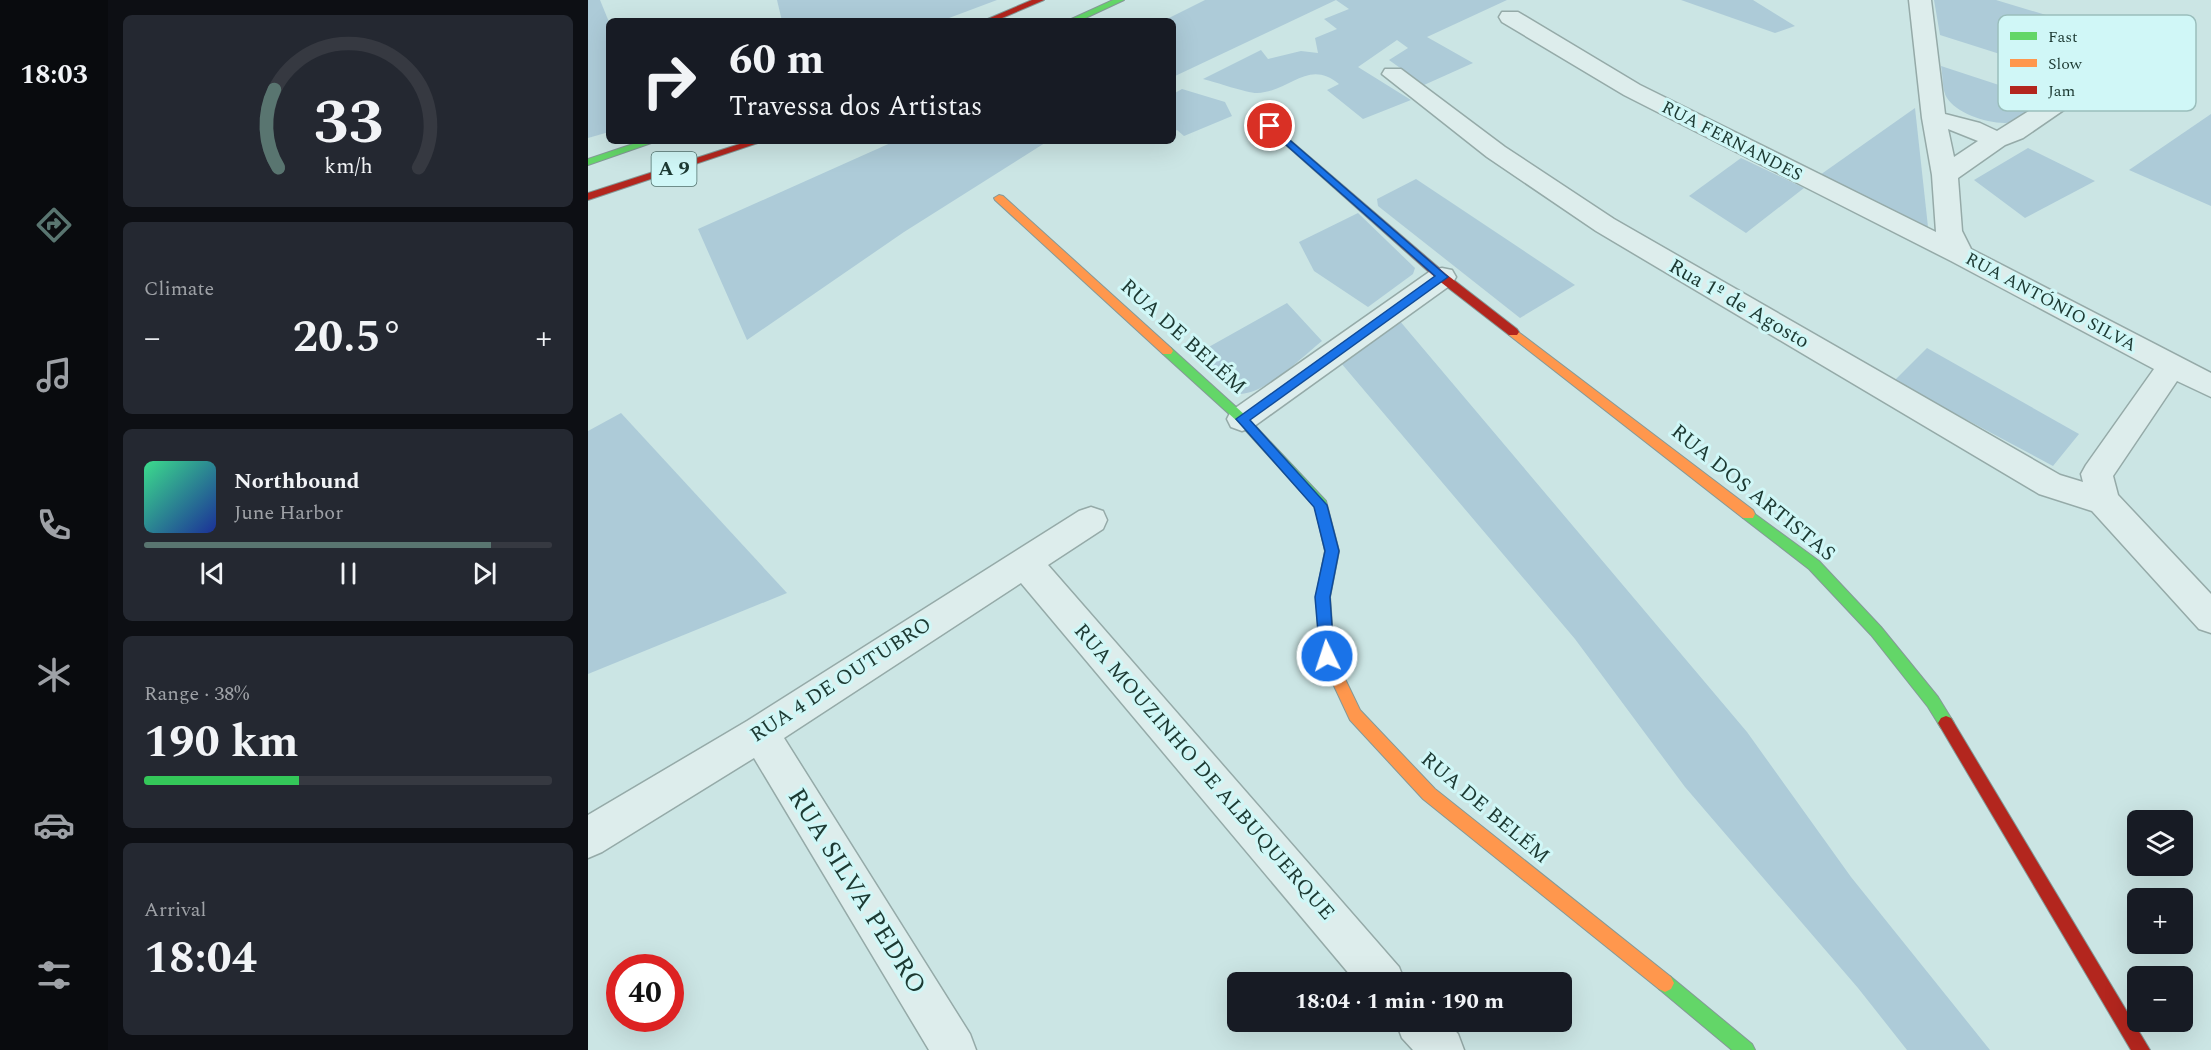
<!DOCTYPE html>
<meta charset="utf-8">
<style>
:root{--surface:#171b24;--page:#242831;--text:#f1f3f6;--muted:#9ea1a6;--line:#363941;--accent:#597570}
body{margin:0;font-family:Spectral,serif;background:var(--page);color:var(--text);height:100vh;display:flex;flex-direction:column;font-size:22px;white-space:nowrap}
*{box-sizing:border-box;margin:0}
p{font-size:20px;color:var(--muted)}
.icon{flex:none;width:33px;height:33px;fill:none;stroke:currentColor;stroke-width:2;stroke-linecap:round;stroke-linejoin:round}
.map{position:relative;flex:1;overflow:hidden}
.sheet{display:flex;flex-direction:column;gap:15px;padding:15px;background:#0d0f14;width:480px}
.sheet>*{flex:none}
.top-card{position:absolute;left:18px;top:18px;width:570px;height:126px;border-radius:9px;box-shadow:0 6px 24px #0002;background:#171b24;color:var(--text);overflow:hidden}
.buttons{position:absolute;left:1539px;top:810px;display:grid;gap:12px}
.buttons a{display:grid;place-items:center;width:66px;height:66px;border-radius:9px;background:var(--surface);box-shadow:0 6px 24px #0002;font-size:30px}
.speed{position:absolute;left:18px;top:954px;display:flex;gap:12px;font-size:30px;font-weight:700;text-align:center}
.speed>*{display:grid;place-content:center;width:78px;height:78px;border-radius:50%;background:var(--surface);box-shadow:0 6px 24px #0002;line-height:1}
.speed .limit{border:9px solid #d22;background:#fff;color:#111}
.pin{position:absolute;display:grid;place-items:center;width:51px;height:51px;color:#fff;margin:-26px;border:3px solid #fff;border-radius:50%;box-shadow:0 2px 6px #0007}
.me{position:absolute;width:66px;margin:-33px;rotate:356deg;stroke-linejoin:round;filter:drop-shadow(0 0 4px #0008)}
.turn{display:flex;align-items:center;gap:21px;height:126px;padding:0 24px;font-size:27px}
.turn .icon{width:78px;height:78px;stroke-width:2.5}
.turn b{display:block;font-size:42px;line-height:51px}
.big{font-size:45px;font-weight:700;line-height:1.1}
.sheet .tile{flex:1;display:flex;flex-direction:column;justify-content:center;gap:9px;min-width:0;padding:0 21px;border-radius:9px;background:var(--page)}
.sheet .dial{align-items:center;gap:0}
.dial svg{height:156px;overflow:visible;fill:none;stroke:var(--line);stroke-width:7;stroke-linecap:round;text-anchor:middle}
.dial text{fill:var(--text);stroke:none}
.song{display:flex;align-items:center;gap:18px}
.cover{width:72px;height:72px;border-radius:9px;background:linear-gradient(135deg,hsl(150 70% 55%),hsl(230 70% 35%))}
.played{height:6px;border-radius:3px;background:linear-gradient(90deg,var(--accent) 85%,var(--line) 85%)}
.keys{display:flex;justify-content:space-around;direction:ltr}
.heat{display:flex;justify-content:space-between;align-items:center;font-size:33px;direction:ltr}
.charge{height:9px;border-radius:4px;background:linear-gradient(90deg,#34c759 38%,var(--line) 0)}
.trip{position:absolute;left:639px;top:972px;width:345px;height:60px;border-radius:9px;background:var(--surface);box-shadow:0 6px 24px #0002;font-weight:700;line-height:60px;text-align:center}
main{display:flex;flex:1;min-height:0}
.tab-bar{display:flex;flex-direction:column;width:108px;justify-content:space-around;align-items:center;background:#090b0e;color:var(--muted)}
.tab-bar .icon{width:42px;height:42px}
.tab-bar .active{color:var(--accent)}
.tab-bar b{font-size:27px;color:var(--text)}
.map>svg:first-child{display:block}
.green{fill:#adcbd8}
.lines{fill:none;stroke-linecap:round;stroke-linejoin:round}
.street-casing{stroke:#95aaa8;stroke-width:3}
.fast-casing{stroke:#849997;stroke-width:2}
.slow-casing{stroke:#849997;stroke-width:2}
.jam-casing{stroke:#849997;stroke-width:2}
.street{fill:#ddedec;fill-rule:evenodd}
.fast{fill:#63d668;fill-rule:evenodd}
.slow{fill:#ff974d;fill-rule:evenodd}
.jam{fill:#b3261e;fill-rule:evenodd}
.route{fill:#1a73e8;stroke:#114b97;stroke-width:1.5}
.labels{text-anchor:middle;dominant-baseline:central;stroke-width:6;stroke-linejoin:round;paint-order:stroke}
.far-street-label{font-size:18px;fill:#1c3932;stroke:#d0f7f7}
.shield{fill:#d0f7f7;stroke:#52726d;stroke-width:1.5}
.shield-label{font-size:20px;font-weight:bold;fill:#1c3932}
.street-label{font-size:21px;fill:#1c3932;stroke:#d0f7f7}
.near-street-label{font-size:26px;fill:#1c3932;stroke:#d0f7f7}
.key{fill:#d0f7f7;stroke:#9abebc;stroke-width:1.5}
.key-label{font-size:16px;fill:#1c3932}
</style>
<main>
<nav class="tab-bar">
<b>18:03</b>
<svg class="icon active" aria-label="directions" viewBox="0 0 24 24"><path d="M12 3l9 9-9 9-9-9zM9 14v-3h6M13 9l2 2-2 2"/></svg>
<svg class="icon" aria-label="music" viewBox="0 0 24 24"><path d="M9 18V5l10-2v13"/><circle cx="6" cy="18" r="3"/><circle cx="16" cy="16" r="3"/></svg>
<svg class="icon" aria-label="phone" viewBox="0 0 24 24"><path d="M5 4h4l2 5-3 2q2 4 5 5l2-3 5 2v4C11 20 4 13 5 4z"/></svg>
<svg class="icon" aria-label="climate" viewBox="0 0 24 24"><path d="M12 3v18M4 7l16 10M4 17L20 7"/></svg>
<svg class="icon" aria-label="car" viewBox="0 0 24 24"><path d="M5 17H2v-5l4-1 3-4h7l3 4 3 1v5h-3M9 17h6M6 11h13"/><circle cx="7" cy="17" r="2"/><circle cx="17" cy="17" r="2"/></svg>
<svg class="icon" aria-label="filters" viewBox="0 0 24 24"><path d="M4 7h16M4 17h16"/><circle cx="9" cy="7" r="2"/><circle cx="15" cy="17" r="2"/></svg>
</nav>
<section class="sheet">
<div class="tile dial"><svg viewBox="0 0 100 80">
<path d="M14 69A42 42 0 1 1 86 69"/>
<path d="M14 69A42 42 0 0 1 12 29" stroke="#597570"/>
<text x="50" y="56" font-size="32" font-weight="700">33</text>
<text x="50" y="72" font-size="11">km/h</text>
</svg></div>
<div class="tile"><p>Climate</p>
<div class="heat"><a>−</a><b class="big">20.5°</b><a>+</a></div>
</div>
<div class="tile">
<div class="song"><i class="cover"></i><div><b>Northbound</b><p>June Harbor</p></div></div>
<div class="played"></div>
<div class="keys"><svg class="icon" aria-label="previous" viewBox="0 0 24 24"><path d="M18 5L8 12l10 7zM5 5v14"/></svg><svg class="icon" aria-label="pause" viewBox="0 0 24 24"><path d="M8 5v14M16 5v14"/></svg><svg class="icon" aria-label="next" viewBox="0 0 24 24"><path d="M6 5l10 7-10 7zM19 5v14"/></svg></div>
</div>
<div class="tile"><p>Range · 38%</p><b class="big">190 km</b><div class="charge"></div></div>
<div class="tile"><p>Arrival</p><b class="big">18:04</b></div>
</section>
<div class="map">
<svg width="1623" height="1050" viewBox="0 0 1623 1050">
<rect width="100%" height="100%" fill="#cbe5e4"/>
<!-- green -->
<g class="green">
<polygon points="0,0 12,0 21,22 21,132 0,138"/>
<polygon points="189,0 409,0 353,21 194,21"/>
<path d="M617 0H919L839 37 885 63 836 85 801 60 820 48 809 40 770 67 823 100 775 119 739 90 751 84C720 58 702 92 669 93 658 93 628 82 615 79L673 50 680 59 713 51 730 53 727 38 749 29 736 19 761 9 748 0 585 77V21H575Z"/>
<polygon points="1093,0 1165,0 1207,26 1187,33"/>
<polygon points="1346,0 1408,0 1478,21 1462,37 1432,28 1415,55 1352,35"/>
<path d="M1353 66 1460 101C1451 107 1442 115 1432 120 1414 129 1370 116 1359 98 1354 91 1355 75 1353 66Z"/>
<polygon points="594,89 637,102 644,116 596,136 589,130 585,132 585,94"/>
<polygon points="1327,108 1340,227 1232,175"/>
<polygon points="1623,114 1623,206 1541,170"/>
<polygon points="307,141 460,141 316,232 159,340 110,229"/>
<polygon points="1440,148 1507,181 1437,218 1386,180"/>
<polygon points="1153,158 1216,188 1158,233 1101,196"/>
<polygon points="828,179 987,285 932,318 790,206 789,199"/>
<polygon points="770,213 827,268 825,274 780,307 726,271 711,242"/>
<path d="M699 303 734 341C715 356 668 404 644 392 634 387 618 363 610 353Z"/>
<polygon points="811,320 1159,732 1263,877 1402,1050 1319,1050 1270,988 1097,787 987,639 753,363"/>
<polygon points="1339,348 1491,434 1465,466 1306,381"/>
<polygon points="33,413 199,593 0,674 0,431"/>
</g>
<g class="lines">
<defs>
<g id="street">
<path d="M1321 0H1343L1357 114 1392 123 1409 131 1528 56H1544L1547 61 1435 138 1417 145 1370 178 1374 231 1383 249 1623 373V397L1589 381 1525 476 1530 495 1623 594V633L1611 629 1504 511 1451 494 1008 231 899 157 794 74 797 69H813L917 147 1026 219 1472 475 1495 482 1493 474 1498 465 1566 369 1363 261 1036 95 914 22 911 17 914 12H930L1052 85 1348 232 1344 175 1334 118ZM1360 129 1390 141 1366 157Z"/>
<polygon points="854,268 864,270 868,277 864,284 665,427 654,431 643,427 639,419 643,411 844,270"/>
<polygon points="503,507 515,511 519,520 515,529 460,565 811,967 817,982 768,982 433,583 196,738 382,1034 388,1050 341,1050 166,758 14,852 0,858 0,815 159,721 491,511"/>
<polygon points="808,1022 859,1022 870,1034 876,1050 825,1050 814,1038"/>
</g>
<g id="fast">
<polygon points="525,0 536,0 491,21 479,21"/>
<polygon points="54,141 69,141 0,165 0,159"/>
<polygon points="579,347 583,348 658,416 738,501 751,551 742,597 745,638 743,643 738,644 733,643 731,638 728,597 737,551 727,507 650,422 575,354 573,351"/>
<polygon points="1160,509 1231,561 1293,627 1350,697 1366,723 1363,728 1358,730 1353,728 1340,707 1283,635 1221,569 1155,518 1153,514 1155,510"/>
<polygon points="1077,974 1083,977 1164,1044 1167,1050 1144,1050 1071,989 1068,983 1071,977"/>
</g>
<g id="slow">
<polygon points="411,195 415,196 583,348 585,351 583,354 575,354 407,200 406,198"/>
<polygon points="925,328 1165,510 1167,514 1165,518 1155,518 921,335 919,332"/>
<polygon points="738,632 743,633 746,656 772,710 847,789 1083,977 1086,983 1083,989 1077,992 1071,989 835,799 762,720 732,656 731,638 733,633"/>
</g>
<g id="jam">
<polygon points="444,0 456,0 407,21 395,21"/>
<polygon points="682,123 858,274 929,329 931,332 929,335 921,335 850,280 679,128 677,126"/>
<polygon points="161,141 176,141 0,200 0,193"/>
<polygon points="1358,716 1363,718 1562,1050 1543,1050 1353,728 1350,723 1353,718"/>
</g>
</defs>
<!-- street casing -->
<use href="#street" class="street-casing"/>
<!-- fast casing -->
<use href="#fast" class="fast-casing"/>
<!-- slow casing -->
<use href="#slow" class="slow-casing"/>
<!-- jam casing -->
<use href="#jam" class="jam-casing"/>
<!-- street -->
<use href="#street" class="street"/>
<!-- fast -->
<use href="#fast" class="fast"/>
<!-- slow -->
<use href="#slow" class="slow"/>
<!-- jam -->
<use href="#jam" class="jam"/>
</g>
<!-- route -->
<polygon class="route" points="682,123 860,277 662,420 739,505 751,551 742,597 746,656 739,663 732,656 727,597 737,551 726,507 648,419 847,276 679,128 679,124"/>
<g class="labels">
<!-- far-street labels -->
<g class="far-street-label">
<text transform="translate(1144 141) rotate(27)">RUA FERNANDES</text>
<text transform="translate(1463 302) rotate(28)">RUA ANTÓNIO SILVA</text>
</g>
<!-- shield labels -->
<rect class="shield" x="63.5" y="152" width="45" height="34" rx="4.5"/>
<g class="shield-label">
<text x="86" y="169">A 9</text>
</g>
<!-- street labels -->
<g class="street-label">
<text transform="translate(1151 304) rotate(30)">Rua 1º de Agosto</text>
<text transform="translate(595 337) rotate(42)">RUA DE BELÉM</text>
<text transform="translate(1165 493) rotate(39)">RUA DOS ARTISTAS</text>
<text transform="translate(253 680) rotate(-33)">RUA 4 DE OUTUBRO</text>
<text transform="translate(616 772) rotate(49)">RUA MOUZINHO DE ALBUQUERQUE</text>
<text transform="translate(897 808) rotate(40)">RUA DE BELÉM</text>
</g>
<!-- near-street labels -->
<g class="near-street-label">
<text transform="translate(269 891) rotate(58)">RUA SILVA PEDRO</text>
</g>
</g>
<!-- legend -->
<rect x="1410" y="15" width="198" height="96" rx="9" class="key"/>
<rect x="1422" y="32" width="27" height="8" fill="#63d668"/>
<rect x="1422" y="59" width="27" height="8" fill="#ff974d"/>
<rect x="1422" y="86" width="27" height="8" fill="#b3261e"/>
<g class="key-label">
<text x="1460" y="42">Fast</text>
<text x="1460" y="69">Slow</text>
<text x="1460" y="96">Jam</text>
</g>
</svg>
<div class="buttons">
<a><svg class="icon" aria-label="layers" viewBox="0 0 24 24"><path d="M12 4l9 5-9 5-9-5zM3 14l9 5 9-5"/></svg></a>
<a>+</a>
<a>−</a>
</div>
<div class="speed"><div class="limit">40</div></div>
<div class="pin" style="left:682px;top:126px;background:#d93025"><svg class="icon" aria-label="arrive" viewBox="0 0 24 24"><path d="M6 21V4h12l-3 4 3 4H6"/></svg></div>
<svg class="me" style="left:739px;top:656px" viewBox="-20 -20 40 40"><circle r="17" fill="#1a73e8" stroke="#fff" stroke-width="3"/><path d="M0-11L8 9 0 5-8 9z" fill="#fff"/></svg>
<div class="trip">18:04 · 1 min · 190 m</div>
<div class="top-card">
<div class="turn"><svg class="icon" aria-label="right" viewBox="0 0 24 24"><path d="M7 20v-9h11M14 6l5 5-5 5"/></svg><div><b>60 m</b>Travessa dos Artistas</div></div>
</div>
</div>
</main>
